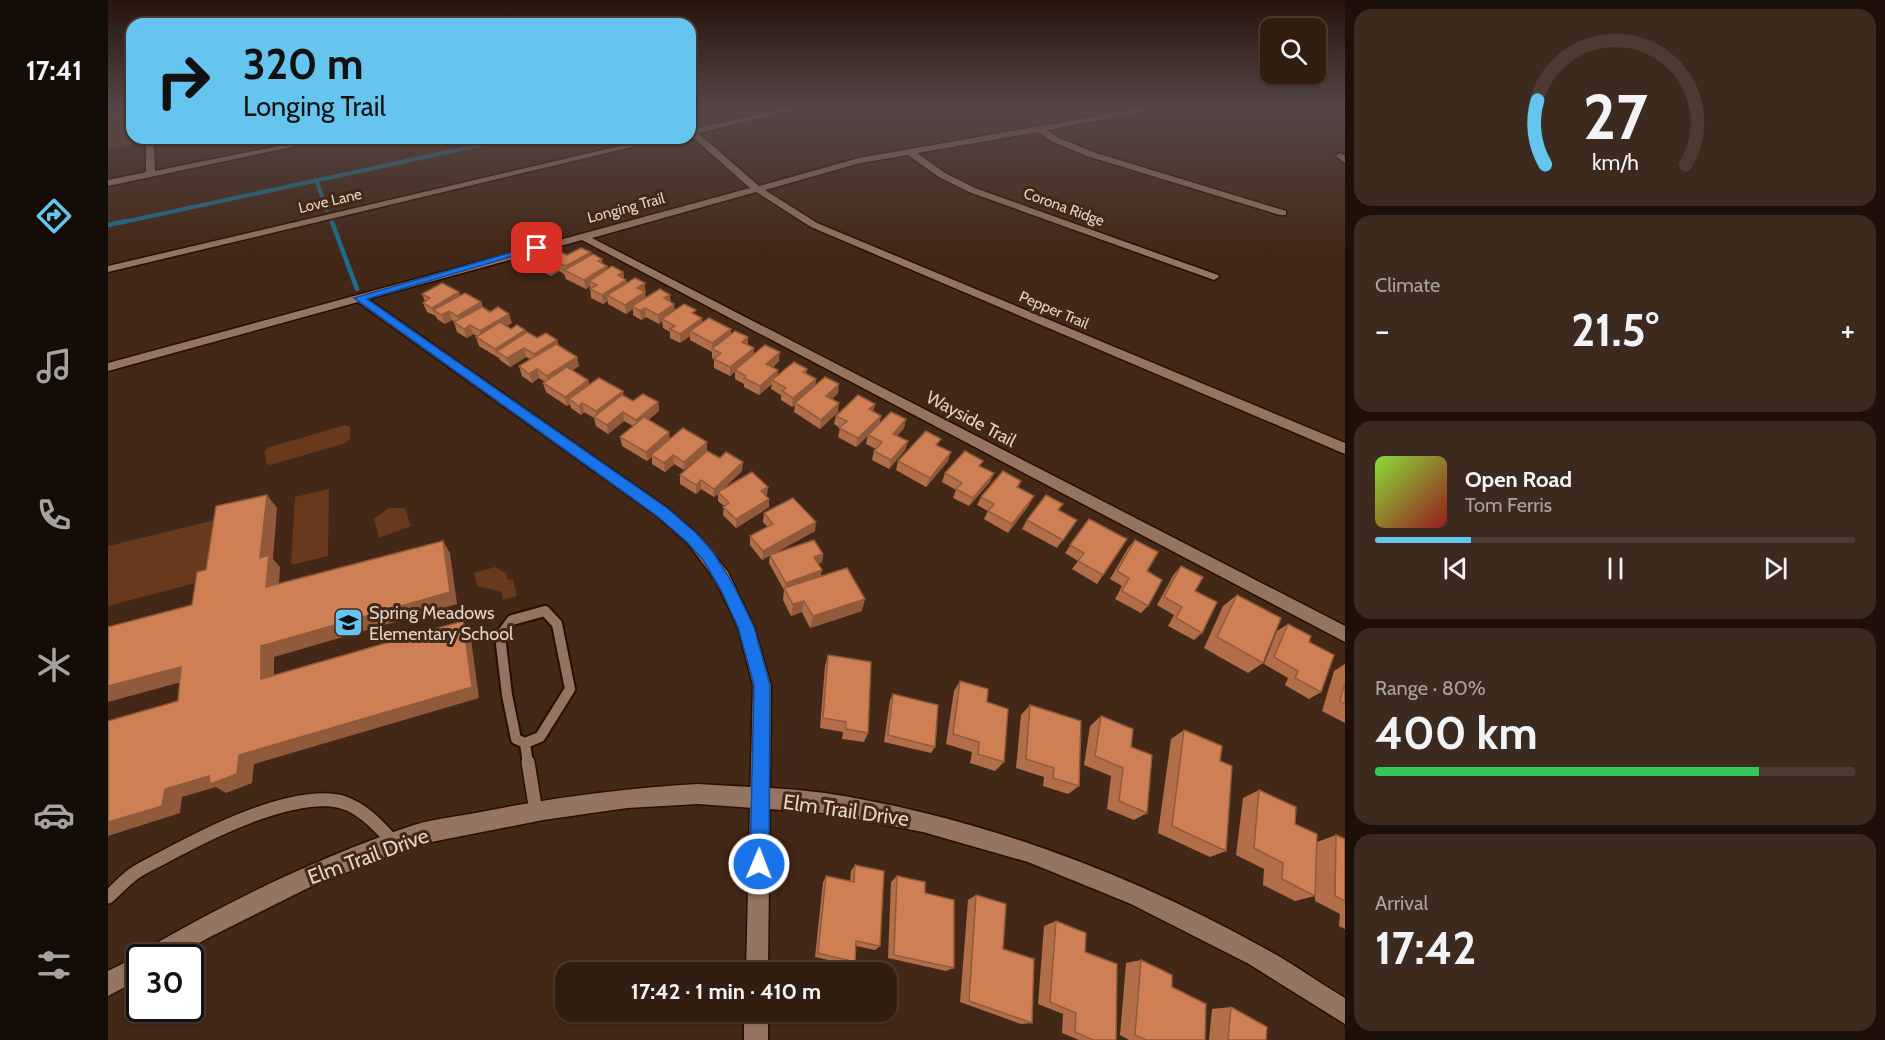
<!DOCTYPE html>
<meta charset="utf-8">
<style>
:root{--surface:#321d11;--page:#3d2a1f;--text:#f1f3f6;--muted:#a8a29f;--line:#4d3b31;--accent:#65c5ee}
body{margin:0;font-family:Cabin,sans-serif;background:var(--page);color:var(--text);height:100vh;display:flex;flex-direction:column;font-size:22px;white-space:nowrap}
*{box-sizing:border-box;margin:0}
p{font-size:20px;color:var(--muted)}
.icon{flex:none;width:33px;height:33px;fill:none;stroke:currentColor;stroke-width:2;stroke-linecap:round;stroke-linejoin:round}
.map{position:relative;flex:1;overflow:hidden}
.panel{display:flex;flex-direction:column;gap:9px;padding:9px;background:#1c1009;width:540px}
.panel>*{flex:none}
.top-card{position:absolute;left:18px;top:18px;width:570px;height:126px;border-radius:18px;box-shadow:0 2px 4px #0004,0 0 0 2px var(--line);background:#65c5ee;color:#111;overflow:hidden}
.tools{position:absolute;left:1152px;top:18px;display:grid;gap:12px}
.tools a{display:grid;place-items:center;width:66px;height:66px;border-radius:12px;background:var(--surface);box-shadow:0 2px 4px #0004,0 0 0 2px var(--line);font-size:30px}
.speed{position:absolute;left:18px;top:944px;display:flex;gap:12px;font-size:30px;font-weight:700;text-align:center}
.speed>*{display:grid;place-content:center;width:78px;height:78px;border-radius:50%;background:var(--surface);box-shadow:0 2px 4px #0004,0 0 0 2px var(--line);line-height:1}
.speed .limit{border:3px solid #111;border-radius:9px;background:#fff;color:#111}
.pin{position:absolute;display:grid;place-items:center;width:51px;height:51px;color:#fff;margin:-26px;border-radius:12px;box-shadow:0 3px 9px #0006}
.me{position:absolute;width:66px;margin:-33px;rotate:1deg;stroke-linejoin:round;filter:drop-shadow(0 0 4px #0008)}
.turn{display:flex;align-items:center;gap:21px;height:126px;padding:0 18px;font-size:27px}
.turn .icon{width:78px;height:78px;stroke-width:2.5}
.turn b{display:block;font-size:42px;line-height:51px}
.big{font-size:45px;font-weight:700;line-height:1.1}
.panel .tile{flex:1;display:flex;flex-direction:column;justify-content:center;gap:9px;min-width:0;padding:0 21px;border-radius:18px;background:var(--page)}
.panel .dial{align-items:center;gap:0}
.dial svg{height:156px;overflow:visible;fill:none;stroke:var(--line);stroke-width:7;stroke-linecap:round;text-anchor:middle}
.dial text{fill:var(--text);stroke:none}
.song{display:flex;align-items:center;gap:18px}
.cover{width:72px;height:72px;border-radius:9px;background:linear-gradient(135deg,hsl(90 70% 55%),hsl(0 70% 35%))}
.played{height:6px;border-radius:3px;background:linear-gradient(90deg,var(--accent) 20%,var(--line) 20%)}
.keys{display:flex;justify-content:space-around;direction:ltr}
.heat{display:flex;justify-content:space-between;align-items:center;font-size:33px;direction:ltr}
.charge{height:9px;border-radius:4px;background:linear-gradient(90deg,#34c759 80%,var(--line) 0)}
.trip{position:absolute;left:447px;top:962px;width:342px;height:60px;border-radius:18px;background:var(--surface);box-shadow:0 2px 4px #0004,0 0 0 2px var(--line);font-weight:700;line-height:60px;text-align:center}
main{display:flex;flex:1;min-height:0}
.menu{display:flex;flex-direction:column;width:108px;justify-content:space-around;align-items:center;background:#140c07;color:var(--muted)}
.menu .icon{width:42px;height:42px}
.menu .current{color:var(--accent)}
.menu b{font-size:27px;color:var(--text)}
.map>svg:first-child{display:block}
.green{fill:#69391c}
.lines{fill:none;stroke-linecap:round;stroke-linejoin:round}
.stream-far1{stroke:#1a6e8e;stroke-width:4}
.stream{stroke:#1a6e8e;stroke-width:4.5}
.service-far1-casing{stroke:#280f02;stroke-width:14}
.service-casing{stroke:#280f02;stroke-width:16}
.minor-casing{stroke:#280f02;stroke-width:3}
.tertiary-casing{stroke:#280f02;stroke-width:3}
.service-far1{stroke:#957462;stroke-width:10}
.service{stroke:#957462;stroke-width:13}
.minor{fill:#957462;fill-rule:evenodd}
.tertiary{fill:#957462;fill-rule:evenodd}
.wall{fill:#b16e48}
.shaded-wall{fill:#905a3b}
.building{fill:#ce8054;stroke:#905a3b;stroke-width:1.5}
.route{fill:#1a73e8;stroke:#114b97;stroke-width:1.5}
.labels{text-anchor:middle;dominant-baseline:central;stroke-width:6;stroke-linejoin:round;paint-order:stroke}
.far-street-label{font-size:15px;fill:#e4d1c8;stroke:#432717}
.street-label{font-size:18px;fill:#e4d1c8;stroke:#432717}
.poi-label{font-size:18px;fill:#e4d1c8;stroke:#432717;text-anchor:start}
.near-street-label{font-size:21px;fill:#e4d1c8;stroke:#432717}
</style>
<main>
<nav class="menu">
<b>17:41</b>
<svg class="icon current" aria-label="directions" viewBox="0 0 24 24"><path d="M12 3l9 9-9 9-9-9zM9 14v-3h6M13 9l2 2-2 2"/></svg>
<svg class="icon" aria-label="music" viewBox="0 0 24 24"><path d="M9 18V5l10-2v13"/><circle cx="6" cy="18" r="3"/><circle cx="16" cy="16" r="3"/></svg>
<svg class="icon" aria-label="phone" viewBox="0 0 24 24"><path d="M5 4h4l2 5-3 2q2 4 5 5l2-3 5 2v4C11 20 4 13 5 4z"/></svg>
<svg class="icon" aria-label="climate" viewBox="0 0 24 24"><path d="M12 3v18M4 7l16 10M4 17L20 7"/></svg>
<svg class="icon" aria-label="car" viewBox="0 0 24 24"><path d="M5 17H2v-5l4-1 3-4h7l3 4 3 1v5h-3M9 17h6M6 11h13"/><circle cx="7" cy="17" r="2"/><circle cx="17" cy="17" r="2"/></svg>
<svg class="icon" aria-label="filters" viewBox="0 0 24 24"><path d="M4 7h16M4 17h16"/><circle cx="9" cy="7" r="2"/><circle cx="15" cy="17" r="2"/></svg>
</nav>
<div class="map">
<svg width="1237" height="1040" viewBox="0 0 1237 1040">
<rect width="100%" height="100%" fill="#432717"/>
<!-- green -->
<g class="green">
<polygon points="12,108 24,108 24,138 65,138 0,150 0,118"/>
<polygon points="237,425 242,427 242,439 238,443 162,465 158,463 157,450 162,447"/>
<polygon points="221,489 220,556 183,565 187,497"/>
<polygon points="281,508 297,508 303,526 271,538 266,519"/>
<polygon points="107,520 99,580 0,606 0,546"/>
<polygon points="387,567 398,573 400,580 405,579 409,596 395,600 394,592 369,586 366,573"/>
</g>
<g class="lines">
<!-- stream-far1 -->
<g class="stream-far1">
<polyline points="208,180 219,210"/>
<polyline points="11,223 405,138"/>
</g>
<!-- stream -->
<g class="stream">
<polyline points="224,222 249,289"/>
<polyline points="0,225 18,221"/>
</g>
<defs>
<g id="service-far1">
<polygon points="437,611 449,624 462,689 432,737 417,743 408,739 399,695 392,636 404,620"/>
<polyline points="417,743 420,764"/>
</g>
<g id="service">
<polyline points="420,762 428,812"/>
<path d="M0 897C8 890 15 882 24 875 33 868 45 863 56 857 99 834 173 796 223 800 250 802 270 825 286 843"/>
</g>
<g id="minor">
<polygon points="679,108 695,108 590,133 651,186 751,158 1036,108 1054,108 939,130 951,138 985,152 1178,211 1178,215 1172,215 979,156 945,142 930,132 809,153 837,173 867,188 1110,275 1111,277 1106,280 861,192 831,177 800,155 752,163 657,190 709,223 1237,443 1237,454 703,227 648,192 484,238 1237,626 1237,642 474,240 260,299 559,508 589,534 620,572 646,627 663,685 660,972 638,972 645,685 630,627 608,581 579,542 549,516 250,302 0,371 0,363 642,188 582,135 582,128 585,129"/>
<polygon points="210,138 226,138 0,186 0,180 38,172 38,147 42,144 46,147 47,171"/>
<polygon points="546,138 561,138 0,272 0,266"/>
<polygon points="1232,153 1237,156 1237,163 1228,156"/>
<rect x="636" y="1011" width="24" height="29"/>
</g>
<path id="tertiary" d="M590 784C632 787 675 787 717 793 871 817 1019 872 1156 948 1184 963 1210 982 1237 998V1024L1141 964 1023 904 920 862 815 832 715 813 590 804 519 808 435 820 308 845 202 887 100 938 67 957H32V979L0 996V971L32 955 35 956 38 949C123 900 213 856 306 825 329 818 355 816 378 811 449 797 518 788 590 784Z"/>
</defs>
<!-- service-far1 casing -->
<use href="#service-far1" class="service-far1-casing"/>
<!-- service casing -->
<use href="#service" class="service-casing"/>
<!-- minor casing -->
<use href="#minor" class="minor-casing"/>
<!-- tertiary casing -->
<use href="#tertiary" class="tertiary-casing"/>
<!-- service-far1 -->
<use href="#service-far1" class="service-far1"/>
<!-- service -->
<use href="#service" class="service"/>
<!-- minor -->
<use href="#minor" class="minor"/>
<!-- tertiary -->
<use href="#tertiary" class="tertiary"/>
</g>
<!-- wall -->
<g class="wall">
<polygon points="459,255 483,255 494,259 494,264 500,269 515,272 516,278 518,280 519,283 538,292 537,293 537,298 562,302 567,310 588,315 594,318 594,323 623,329 623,334 640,337 640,345 646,348 645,355 671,361 665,367 670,370 669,375 699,369 698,374 708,379 707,385 730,393 724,399 730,412 712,429 686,412 687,405 684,407 673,400 673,395 663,389 664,384 651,395 636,387 636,384 627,379 627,371 622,376 606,368 606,359 604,358 604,352 582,340 582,336 572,343 562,338 562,332 555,328 554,321 551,324 538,317 533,320 525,315 525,309 518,314 500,304 500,301 495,304 483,298 482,286 478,289 458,279 456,274 451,271 443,276 432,270 430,262"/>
<polygon points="314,294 352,295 373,302 375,307 404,323 399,326 403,329 417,330 418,333 429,338 451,346 471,366 464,370 480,380 481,384 515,391 515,395 525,401 550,402 551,411 540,420 562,439 575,428 576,470 566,464 557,472 544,464 544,457 539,461 514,446 512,437 525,426 516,421 500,434 488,426 486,418 476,412 473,415 463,408 462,404 459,406 438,392 435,383 437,382 431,378 424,383 414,376 411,366 422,359 418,357 402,367 392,360 391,358 371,346 368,337 369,336 365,334 359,338 349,332 346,322 347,322 344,320 337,324 329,319 328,316 319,312 315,303 317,301"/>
<polygon points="767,404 765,412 773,416 771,424 798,419 796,428 789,436 800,441 797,450 781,469 764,460 766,451 768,449 758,444 760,435 762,434 748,447 730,437 732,428 726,424 728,416"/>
<polygon points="831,446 840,461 818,487 788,470 790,461"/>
<polygon points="873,467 882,482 861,506 845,498 848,490 834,482 837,473"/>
<polygon points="634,471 614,490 659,495 658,496 661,499 661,507 628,528 615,515 616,506 610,501 610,494 606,497 593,489 588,494 572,484 572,475"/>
<polygon points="913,481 910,488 921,505 900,533 876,519 880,511 869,505 873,497"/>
<polygon points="951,510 969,520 949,548 914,529 919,520"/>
<polygon points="656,513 707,531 665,554 715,554 714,562 710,564 713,576 754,611 702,628 694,612 683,616 675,600 676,590 661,563 662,555 654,560 642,545 642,536 660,527 655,522"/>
<polygon points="981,519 995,575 989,584 964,569 970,561 957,553"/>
<polygon points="1027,540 1039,571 1040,606 1033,613 1007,599 1014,586 1002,579 1020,548"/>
<polygon points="1073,566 1094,633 1086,640 1060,626 1066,615 1049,605 1066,574"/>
<polygon points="1129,595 1155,663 1140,673 1096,648 1115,606"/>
<polygon points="1180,624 1201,642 1213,692 1201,699 1177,685 1180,678 1156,664 1169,631"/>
<polygon points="720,655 760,733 756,742 734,739 735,732 712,728 717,666"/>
<polygon points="1237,664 1237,723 1214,711 1226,671"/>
<polygon points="852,681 879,702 896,762 887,771 862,763 864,752 838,744 846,691"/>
<polygon points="785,694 827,747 823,753 776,742 782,700"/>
<polygon points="922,705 971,786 960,794 935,786 936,777 908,768 913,715"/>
<polygon points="993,716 1023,747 1039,813 1026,820 999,809 1003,776 976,765 982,726"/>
<polygon points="1076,730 1112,761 1118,851 1102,857 1050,833 1063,739"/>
<polygon points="1151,790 1187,824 1209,842 1228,835 1237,839 1237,929 1231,926 1232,914 1207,901 1207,896 1187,901 1155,885 1156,869 1128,855 1135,798"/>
<polygon points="747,865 772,946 767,950 748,946 747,962 742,965 707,957 715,882 718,876 742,882 743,871"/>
<polygon points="789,876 817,893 846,968 838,971 780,958 783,882"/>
<polygon points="868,895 895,949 924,1023 913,1024 852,1002 860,900"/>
<polygon points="948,921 977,952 1008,1040 971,1040 954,1033 955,1014 930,1004 936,926"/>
<polygon points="1033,960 1064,987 1097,1040 1021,1040 1012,1035 1018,963"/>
<polygon points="1123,1007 1158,1040 1101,1040 1104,1009"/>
</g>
<!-- shaded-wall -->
<g class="shaded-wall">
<polygon points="483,252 484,261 459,272 458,266"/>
<polygon points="449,262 451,271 443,276 441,267"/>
<polygon points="499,266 501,275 481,281 482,286 478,289 476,280"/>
<polygon points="515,272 516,281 510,275"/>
<polygon points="518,280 520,289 499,295 500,301 495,304 494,295"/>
<polygon points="537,283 538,301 524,306 525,309 518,314 517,305 529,288"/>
<polygon points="351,292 354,301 325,310 327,317 324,308"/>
<polygon points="562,295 563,304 556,298"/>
<polygon points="373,302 376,311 352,325 349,316"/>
<polygon points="566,304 567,313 554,319 554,321 551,324 550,315"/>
<polygon points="537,308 538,317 533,320 532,311"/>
<polygon points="341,311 344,320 337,324 333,315"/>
<polygon points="401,314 404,323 375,340 372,331"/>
<polygon points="594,318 594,327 582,331 582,336 572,343 572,334"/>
<polygon points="362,325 365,334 359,338 356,329"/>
<polygon points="623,329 623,339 604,349 604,352 604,343"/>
<polygon points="417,330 420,339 389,351 390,358 387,349"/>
<polygon points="640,337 640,346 634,342"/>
<polygon points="449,340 452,349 429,363 426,354"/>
<polygon points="416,348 418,357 402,367 399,358"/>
<polygon points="646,348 645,357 622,376 622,367"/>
<polygon points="672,352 671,361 658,373 658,364"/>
<polygon points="469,357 471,366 442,385 439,376"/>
<polygon points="429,369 431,378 424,383 421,374"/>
<polygon points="670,370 669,379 664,380 663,384 651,395 652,386"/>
<polygon points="708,379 707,388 684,407 685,398"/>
<polygon points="480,380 482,389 461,399 462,404 459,406 457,397"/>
<polygon points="731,384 730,393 717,405 718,396"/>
<polygon points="515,391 516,400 490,420 488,411"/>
<polygon points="550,402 551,411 529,429 528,420"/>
<polygon points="474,403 476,412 473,415 471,406"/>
<polygon points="731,403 730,412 712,429 713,420"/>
<polygon points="767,404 765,413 761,409"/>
<polygon points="515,412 516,421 500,434 499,425"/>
<polygon points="773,416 771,425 748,447 750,438"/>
<polygon points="798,419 796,428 782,443 785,434"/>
<polygon points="561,432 562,441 543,455 544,457 539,461 538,452"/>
<polygon points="800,441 797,450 781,469 783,460"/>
<polygon points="599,442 599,451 576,470 576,462"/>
<polygon points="843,452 840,461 818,487 822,478"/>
<polygon points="565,455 566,464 557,472 556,463"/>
<polygon points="635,462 634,471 606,497 606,489"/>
<polygon points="886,473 882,482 861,506 865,498"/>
<polygon points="593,480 593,489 588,494 588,485"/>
<polygon points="660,487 659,495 652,500 653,491"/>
<polygon points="159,495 169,508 165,559 172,567 170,599 158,587 152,558"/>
<polygon points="926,496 921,505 900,533 904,524"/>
<polygon points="661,499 661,507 628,528 628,519"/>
<polygon points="708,522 707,531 654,560 655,551"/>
<polygon points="335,541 342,553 349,604 166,657 166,689 153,679 153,646"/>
<polygon points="715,554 714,562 704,565 706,557"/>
<polygon points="714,570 712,578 677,589 678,583"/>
<polygon points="757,599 754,611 702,628 705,616"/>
<polygon points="696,601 694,612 683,616 685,604"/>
<polygon points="355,621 362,632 371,698 146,764 144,783 118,793 108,787 74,797 72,813 0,836 0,822"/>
<polygon points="73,667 88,678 0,702 0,686"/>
</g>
<!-- building -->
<g class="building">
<polygon points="473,248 483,252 458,266 449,262 441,267 430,262 450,251 459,255"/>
<polygon points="485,254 494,259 490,261 499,266 476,280 456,270"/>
<polygon points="504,266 515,272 510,275 518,280 494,295 482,289 489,285 481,281"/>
<polygon points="527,278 537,283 529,288 537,292 517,305 499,295"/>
<polygon points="334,283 351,292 324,308 315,303 322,298 314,294"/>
<polygon points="552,289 562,295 556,298 566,304 550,315 537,308 532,311 524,306"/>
<polygon points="357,293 373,302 349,316 341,311 333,315 325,310"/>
<polygon points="576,304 588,310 584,313 594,318 572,334 562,329 567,326 554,319"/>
<polygon points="374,307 382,312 390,307 401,314 372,331 362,325 356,329 346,322"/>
<polygon points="601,318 623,329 604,343 582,331"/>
<polygon points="392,322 403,329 409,325 417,330 387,349 368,337"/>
<polygon points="627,331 640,337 634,342 646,348 622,367 606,359 613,353 604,349"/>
<polygon points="419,332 429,338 438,333 449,340 426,354 416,348 399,358 389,351"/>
<polygon points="448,344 469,357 439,376 429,369 421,374 411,366"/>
<polygon points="657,345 672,352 658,364 670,370 652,386 636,378 638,376 627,370"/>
<polygon points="686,362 699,369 695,372 708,379 685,398 674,391 678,388 664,380"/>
<polygon points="459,367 480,380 457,397 435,383"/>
<polygon points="717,377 731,384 718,396 731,403 713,420 687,403"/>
<polygon points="491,378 515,391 488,411 474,403 471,406 461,399"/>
<polygon points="535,394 550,402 528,420 515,412 499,425 486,417 514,395 525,401"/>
<polygon points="750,395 767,404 761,409 773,416 750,438 731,428 739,421 728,416"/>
<polygon points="783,412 798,419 785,434 800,441 783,460 766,451 774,442 760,435"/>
<polygon points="536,417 561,432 538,452 512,437"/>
<polygon points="575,428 599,442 576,462 565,455 556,463 543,455"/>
<polygon points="818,431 833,439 828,445 843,452 822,478 790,461"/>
<polygon points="599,451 612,458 618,452 635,462 606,489 593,480 588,485 572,475"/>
<polygon points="857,451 875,461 871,466 886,473 865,498 848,489 854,483 837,473"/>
<polygon points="895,471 913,481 909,487 926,496 904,524 880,511 886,504 873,497"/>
<polygon points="644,472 660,487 653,491 661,499 628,519 615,507 621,503 610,492"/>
<polygon points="159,495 152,558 161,555 158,587 335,541 342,592 153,646 153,679 355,621 364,687 131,755 129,774 102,784 101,776 57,789 54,806 0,822 0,721 70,701 73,667 0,686 0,627 84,605 89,572 98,570 108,506"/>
<polygon points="938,495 955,504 950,510 969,520 955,540 919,520"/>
<polygon points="685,498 708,522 655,551 642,536 665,524 656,513"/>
<polygon points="981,519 1019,539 995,575 970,561 976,553 962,545"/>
<polygon points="706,540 715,554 706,557 714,570 678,583 662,555"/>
<polygon points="1027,540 1050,552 1039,571 1054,580 1040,606 1014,591 1021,578 1009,571"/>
<polygon points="1073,566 1095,577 1087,591 1109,602 1094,633 1068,618 1074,607 1056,597"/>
<polygon points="739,568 757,599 705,616 696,601 685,604 676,588"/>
<polygon points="1129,595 1173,618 1155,663 1109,637"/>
<polygon points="1180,624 1203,636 1201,642 1226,655 1213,692 1187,678 1190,671 1166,657"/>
<polygon points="720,655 763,662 760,733 738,729 738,722 715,718"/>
<polygon points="852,681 880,689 879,702 900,709 896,762 870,754 871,742 845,734"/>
<polygon points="1237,682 1237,704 1232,701"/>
<polygon points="785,694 830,705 827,747 780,735"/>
<polygon points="922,705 973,721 971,786 945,778 946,768 918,759"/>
<polygon points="993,716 1025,729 1023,747 1044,755 1039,813 1011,801 1015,768 987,756"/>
<polygon points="1076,730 1114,746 1112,761 1124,766 1118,851 1064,826"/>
<polygon points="1151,790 1188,807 1187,824 1209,834 1207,896 1174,879 1175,863 1146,848"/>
<polygon points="1228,835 1237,839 1237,901 1227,896"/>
<polygon points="747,865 776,871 772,946 748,941 747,962 710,953 718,876 746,882"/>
<polygon points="789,876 817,882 817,893 846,900 846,968 786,955"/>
<polygon points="868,895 898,904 895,949 926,959 924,1023 861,1001"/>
<polygon points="948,921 978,933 977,952 1009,964 1008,1040 985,1040 967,1032 968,1013 942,1002"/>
<polygon points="1033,960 1064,975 1064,987 1098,1004 1097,1040 1038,1040 1027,1035"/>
<polygon points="1123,1007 1159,1027 1158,1040 1120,1040"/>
</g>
<!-- sky -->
<linearGradient id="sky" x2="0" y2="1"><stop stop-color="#25150d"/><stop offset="0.43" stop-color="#554747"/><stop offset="1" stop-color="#554747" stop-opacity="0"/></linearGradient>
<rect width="1237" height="254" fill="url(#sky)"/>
<!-- route -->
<polygon class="route" points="425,246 433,248 259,299 559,508 589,534 605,552 625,584 646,627 662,685 661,864 658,870 651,873 644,870 642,864 646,685 630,627 614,592 595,560 579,542 549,516 246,298"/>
<!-- icons -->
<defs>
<symbol id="school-square" viewBox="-11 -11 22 22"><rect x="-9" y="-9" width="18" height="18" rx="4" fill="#65c5ee" stroke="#432717"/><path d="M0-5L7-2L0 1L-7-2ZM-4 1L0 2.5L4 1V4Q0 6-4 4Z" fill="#111"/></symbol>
</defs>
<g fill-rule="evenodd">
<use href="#school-square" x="224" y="606" width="33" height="33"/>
</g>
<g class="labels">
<!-- far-street labels -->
<g class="far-street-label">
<text transform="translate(222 201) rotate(-13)">Love Lane</text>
<text transform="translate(956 207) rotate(20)">Corona Ridge</text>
<text transform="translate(518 208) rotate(-15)">Longing Trail</text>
<text transform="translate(946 310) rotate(23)">Pepper Trail</text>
</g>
<!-- street labels -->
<g class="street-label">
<text transform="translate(863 419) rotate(28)">Wayside Trail</text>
</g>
<!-- poi labels -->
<g class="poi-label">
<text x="261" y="613">Spring Meadows<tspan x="261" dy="21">Elementary School</tspan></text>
</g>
<!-- near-street labels -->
<g class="near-street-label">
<text transform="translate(738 810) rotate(8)">Elm Trail Drive</text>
<text transform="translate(260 856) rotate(-20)">Elm Trail Drive</text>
</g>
</g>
</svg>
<div class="tools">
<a><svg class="icon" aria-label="search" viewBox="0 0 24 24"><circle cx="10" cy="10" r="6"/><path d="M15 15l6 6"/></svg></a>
</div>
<div class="speed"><div class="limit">30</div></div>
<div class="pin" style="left:429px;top:248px;background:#d93025"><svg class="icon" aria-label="arrive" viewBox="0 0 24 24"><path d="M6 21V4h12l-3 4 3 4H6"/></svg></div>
<svg class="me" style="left:651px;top:864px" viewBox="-20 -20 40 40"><circle r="17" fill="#1a73e8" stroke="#fff" stroke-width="3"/><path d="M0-11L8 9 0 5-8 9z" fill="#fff"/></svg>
<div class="trip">17:42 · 1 min · 410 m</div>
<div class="top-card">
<div class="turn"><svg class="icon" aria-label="right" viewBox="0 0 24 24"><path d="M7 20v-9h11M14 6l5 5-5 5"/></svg><div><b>320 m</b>Longing Trail</div></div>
</div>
</div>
<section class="panel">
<div class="tile dial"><svg viewBox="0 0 100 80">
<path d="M14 69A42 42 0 1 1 86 69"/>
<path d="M14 69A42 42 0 0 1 10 36" stroke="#65c5ee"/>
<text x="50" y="56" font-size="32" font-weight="700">27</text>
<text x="50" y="72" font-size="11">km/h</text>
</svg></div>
<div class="tile"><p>Climate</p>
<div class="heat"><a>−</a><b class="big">21.5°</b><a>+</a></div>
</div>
<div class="tile">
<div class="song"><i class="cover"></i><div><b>Open Road</b><p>Tom Ferris</p></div></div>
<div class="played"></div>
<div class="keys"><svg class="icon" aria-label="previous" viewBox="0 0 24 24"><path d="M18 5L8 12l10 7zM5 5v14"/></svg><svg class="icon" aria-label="pause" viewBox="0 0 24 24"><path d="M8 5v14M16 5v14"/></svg><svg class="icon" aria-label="next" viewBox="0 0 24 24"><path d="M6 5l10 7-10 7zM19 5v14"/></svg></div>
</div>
<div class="tile"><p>Range · 80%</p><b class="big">400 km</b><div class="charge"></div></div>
<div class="tile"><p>Arrival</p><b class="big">17:42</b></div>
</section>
</main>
